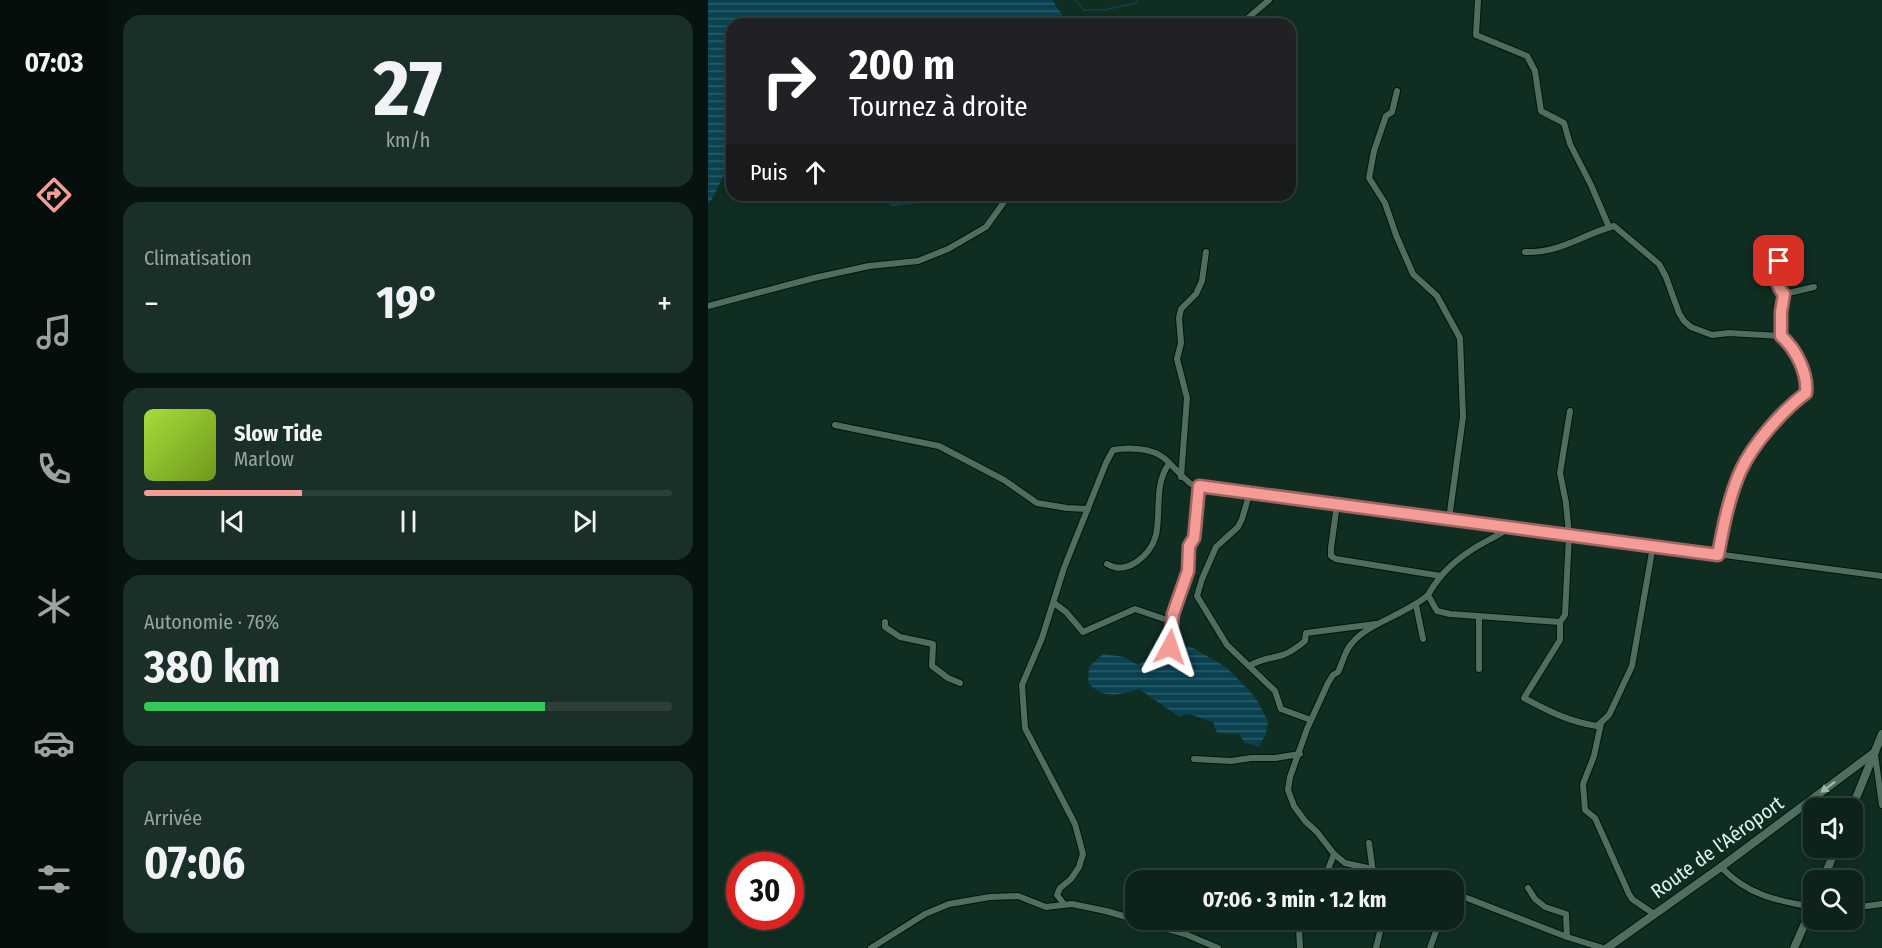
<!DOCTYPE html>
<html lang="fr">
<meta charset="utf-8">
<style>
:root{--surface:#0c221a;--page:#1a2f27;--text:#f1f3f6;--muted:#9aa4a2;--line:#2c3f39;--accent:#f59c96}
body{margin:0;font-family:"Fira Sans Condensed",sans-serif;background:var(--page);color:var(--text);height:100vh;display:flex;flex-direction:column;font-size:22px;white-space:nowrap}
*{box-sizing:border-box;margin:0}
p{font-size:20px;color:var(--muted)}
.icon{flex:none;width:33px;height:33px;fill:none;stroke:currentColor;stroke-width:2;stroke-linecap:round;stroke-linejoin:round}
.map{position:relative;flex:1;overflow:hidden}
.panel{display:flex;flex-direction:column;gap:15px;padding:15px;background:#07130e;width:600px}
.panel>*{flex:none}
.guide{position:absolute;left:18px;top:18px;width:570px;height:183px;border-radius:18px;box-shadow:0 3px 9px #0003,0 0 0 2px var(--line);background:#202124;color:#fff;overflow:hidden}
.fabs{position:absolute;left:1095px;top:798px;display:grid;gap:12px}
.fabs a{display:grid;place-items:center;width:60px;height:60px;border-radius:12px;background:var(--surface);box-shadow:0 3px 9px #0003,0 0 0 2px var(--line);font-size:30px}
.speed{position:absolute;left:18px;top:852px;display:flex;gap:12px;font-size:30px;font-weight:700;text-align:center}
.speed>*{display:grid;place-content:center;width:78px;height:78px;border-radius:50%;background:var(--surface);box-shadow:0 3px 9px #0003,0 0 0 2px var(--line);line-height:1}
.speed .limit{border:9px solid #d22;background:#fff;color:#111}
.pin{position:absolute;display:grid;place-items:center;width:51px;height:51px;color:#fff;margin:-26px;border-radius:12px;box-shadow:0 3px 9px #0006}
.me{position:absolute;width:66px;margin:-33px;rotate:5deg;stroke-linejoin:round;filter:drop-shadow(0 0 4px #0008)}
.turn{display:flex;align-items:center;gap:21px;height:126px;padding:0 24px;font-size:27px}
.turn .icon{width:78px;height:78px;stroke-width:2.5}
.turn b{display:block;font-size:42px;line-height:51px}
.then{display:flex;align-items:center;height:57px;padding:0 24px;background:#0003;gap:12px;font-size:22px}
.big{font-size:45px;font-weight:700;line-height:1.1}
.panel .card{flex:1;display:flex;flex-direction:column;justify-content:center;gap:9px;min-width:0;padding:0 21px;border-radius:18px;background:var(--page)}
.panel .dial{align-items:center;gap:0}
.dial b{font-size:78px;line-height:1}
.song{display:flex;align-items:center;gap:18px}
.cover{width:72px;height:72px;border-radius:9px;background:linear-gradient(135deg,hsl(80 70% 55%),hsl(80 70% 35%))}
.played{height:6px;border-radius:3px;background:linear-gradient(90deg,var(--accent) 30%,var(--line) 30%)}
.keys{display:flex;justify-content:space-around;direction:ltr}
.heat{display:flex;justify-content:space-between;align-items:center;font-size:33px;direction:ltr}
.charge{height:9px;border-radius:4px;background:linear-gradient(90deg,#34c759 76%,var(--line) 0)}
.trip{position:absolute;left:417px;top:870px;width:339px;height:60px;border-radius:18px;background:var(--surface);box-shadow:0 3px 9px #0003,0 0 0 2px var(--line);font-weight:700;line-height:60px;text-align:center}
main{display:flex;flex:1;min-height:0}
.tabs{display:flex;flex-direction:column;width:108px;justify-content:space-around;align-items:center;background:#050e0a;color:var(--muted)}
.tabs .icon{width:42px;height:42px}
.tabs .selected{color:var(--accent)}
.tabs b{font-size:27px;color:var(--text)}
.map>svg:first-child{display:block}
.water{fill:url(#water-rules)}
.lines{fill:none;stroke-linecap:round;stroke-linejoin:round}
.stream{stroke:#0a4252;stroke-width:1.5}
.street-casing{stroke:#00150b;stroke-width:8}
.secondary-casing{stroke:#00150b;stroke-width:10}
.street{stroke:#506e60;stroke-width:6}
.secondary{stroke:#506e60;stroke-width:8}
.oneway{fill:#a0b7ac}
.route-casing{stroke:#9f6562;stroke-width:15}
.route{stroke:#f59c96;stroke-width:10}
.labels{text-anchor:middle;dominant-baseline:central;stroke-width:6;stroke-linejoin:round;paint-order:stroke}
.street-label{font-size:20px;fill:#e2f3eb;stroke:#102d22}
</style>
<main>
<nav class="tabs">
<b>07:03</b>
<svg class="icon selected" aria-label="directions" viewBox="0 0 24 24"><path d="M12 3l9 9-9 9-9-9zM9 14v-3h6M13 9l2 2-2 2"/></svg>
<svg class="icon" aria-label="music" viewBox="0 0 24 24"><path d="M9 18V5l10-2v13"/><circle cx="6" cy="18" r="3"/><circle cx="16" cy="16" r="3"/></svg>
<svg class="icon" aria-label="phone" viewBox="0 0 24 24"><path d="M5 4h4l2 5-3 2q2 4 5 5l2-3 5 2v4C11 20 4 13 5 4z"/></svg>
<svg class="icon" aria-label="climate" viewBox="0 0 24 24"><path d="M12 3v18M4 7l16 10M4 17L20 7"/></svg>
<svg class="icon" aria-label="car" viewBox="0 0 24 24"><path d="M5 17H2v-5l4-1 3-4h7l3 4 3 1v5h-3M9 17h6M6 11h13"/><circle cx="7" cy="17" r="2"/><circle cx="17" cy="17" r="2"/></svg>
<svg class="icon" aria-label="filters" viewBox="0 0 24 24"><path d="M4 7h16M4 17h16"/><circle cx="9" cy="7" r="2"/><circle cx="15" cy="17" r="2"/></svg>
</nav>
<section class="panel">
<div class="card dial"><b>27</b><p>km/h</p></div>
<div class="card"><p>Climatisation</p>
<div class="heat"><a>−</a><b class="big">19°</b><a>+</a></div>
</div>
<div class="card">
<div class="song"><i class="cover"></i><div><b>Slow Tide</b><p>Marlow</p></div></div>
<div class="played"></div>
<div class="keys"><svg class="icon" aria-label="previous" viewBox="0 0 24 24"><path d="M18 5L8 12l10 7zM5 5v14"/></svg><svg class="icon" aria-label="pause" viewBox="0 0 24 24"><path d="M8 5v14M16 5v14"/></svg><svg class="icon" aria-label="next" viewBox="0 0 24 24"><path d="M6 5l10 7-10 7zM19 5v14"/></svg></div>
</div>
<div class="card"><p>Autonomie · 76%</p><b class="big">380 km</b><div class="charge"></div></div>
<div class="card"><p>Arrivée</p><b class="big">07:06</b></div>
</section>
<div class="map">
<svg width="1174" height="948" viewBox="0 0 1174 948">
<defs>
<pattern id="water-rules" width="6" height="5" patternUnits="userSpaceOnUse" patternTransform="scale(1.5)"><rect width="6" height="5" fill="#0a4252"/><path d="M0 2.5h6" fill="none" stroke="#2d5e6b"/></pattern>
</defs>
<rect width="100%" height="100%" fill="#102d22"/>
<!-- water -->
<g class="water">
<polygon points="0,0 344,0 357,19 355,24 24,24 24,158 3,201 0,203"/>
<polygon points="162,195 253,195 251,200 184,206"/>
<path d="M481 646 518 667 547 697 560 721 558 734 551 746 537 743 531 734 509 733 505 722 481 714 470 716 431 689C412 695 394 700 380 682L381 667 395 654 416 657 430 665 459 647Z"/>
</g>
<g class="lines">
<!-- stream -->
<polyline class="stream" points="367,0 376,10 396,10 428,3 429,0"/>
<defs>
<g id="street">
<polyline points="770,0 768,35 819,56 827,71 833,111 856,123 862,144 883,185 901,227"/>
<polyline points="533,24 561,0"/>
<polyline points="689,91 684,112 678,116 666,151 661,178 677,203 688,235 705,274 729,296 752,338 755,417 741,519"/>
<path d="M1067 246C1068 250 1070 256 1071 261 1071 272 1066 285 1076 294"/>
<path d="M817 252C853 253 873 235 906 226L951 264 958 277 971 313 976 321 983 327 1004 335 1021 333 1073 336C1088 349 1100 373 1098 393 1075 410 1045 444 1033 470 1021 497 1015 527 1009 555"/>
<polyline points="0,306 106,278 161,266 210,261 240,249 278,227 301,195"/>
<polyline points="1073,336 1073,312 1076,294 1106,287"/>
<polyline points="127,425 231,446 296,480 329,503 359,508 380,509"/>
<polyline points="473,477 479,398 469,359 473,343 471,318 473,309 488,294 494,281 498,252"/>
<polyline points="542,492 534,519 530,527 508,547 494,579 489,596 519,645 567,691 573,709 603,720"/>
<polyline points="629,504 623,548 623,556 628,559 733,576"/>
<path d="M802 527C789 537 775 542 762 551 745 562 730 577 720 595L729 611 742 614 852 622 857 615 861 535 858 503 852 473 862 411"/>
<path d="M399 564C419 576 443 555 448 535 453 512 446 483 461 464"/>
<polyline points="346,603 358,612 375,632 427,609 465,622"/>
<polyline points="708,605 715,639"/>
<polyline points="771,616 771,669"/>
<polyline points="177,622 177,627 192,637 225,644 224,666 240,678 252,683"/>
<path d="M852 622V640L816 698C840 711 862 722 889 726L901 715 924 666 945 546"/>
<polyline points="462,647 465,614 480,571 481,546 486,538 487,529 491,486"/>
<path d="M541 666C555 658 561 659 575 655 583 652 591 646 597 641L598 633 668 624"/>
<polyline points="893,723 886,756 875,784 877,810 887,818 921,894 924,899 946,914"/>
<polyline points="1167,755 1174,805"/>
<polyline points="486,759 523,761 543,758 567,758 592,754"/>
<polyline points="661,843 666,880"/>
<path d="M1013 867C1039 895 1069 901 1106 907"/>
<path d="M664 869 637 863 626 854 609 832 597 821 586 806 580 790 582 777 599 729 620 683 625 675 630 672C635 662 636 652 644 643 660 623 699 614 720 595"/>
<polyline points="616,880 626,854"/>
<polyline points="820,888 827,899 837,907 858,914 859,937"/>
<polyline points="746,893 859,937 895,948"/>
<path d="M356 904 349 895 352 888 363 879 371 867 375 854 367 824 317 728 314 685 334 638 356 568 398 463 405 450C420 447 444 448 456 458 465 466 473 476 483 484L1174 576"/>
<polyline points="1144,908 1174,904"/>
<polyline points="163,948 217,914 241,904 282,897 310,896 338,907 364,904 398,911 477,934 510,948"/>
<polyline points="592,948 591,928 598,920"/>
<polyline points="668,948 675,920"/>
<polyline points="722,948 732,920"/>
</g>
<g id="secondary">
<polyline points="1144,808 1174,734"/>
<polyline points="1115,880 1128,848"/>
<polyline points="899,948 1013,867 1167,752"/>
<polyline points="1086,948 1106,903"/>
</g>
</defs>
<!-- street casing -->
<use href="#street" class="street-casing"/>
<!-- secondary casing -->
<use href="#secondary" class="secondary-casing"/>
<!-- street -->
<use href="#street" class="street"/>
<!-- secondary -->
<use href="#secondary" class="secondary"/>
</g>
<!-- one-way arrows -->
<defs><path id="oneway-solid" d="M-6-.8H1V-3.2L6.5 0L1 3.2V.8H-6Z" transform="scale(1.5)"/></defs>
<use class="oneway" href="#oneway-solid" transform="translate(1120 787) rotate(143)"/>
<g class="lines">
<defs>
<path id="route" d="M462 647 465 614 480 571 481 546 486 538 487 529 491 486 1010 555C1015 528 1021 496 1033 470 1045 444 1075 410 1098 393 1100 373 1088 349 1073 336V312L1076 294C1067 287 1069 272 1071 261"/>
</defs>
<!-- route casing -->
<use href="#route" class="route-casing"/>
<!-- route -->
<use href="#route" class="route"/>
</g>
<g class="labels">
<!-- street labels -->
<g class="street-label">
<text transform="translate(1009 847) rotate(-36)">Route de l'Aéroport</text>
</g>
</g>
</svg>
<div class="fabs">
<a><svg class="icon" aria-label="sound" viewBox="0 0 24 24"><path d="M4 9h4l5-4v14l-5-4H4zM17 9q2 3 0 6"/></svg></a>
<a><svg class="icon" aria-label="search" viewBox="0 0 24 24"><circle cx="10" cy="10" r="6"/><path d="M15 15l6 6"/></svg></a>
</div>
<div class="speed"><div class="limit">30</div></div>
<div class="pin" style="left:1071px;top:261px;background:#d93025"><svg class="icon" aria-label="arrive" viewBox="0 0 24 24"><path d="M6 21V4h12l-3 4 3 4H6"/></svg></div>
<svg class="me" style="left:462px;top:647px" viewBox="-20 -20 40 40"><path d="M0-17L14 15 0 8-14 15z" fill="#f59c96" stroke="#fff" stroke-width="4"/></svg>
<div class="trip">07:06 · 3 min · 1.2 km</div>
<div class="guide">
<div class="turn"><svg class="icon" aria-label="right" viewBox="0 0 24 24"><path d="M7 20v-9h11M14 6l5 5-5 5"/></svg><div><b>200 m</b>Tournez à droite</div></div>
<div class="then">Puis<svg class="icon" aria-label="ahead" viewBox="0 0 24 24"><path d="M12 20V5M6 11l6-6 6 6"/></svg></div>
</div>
</div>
</main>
